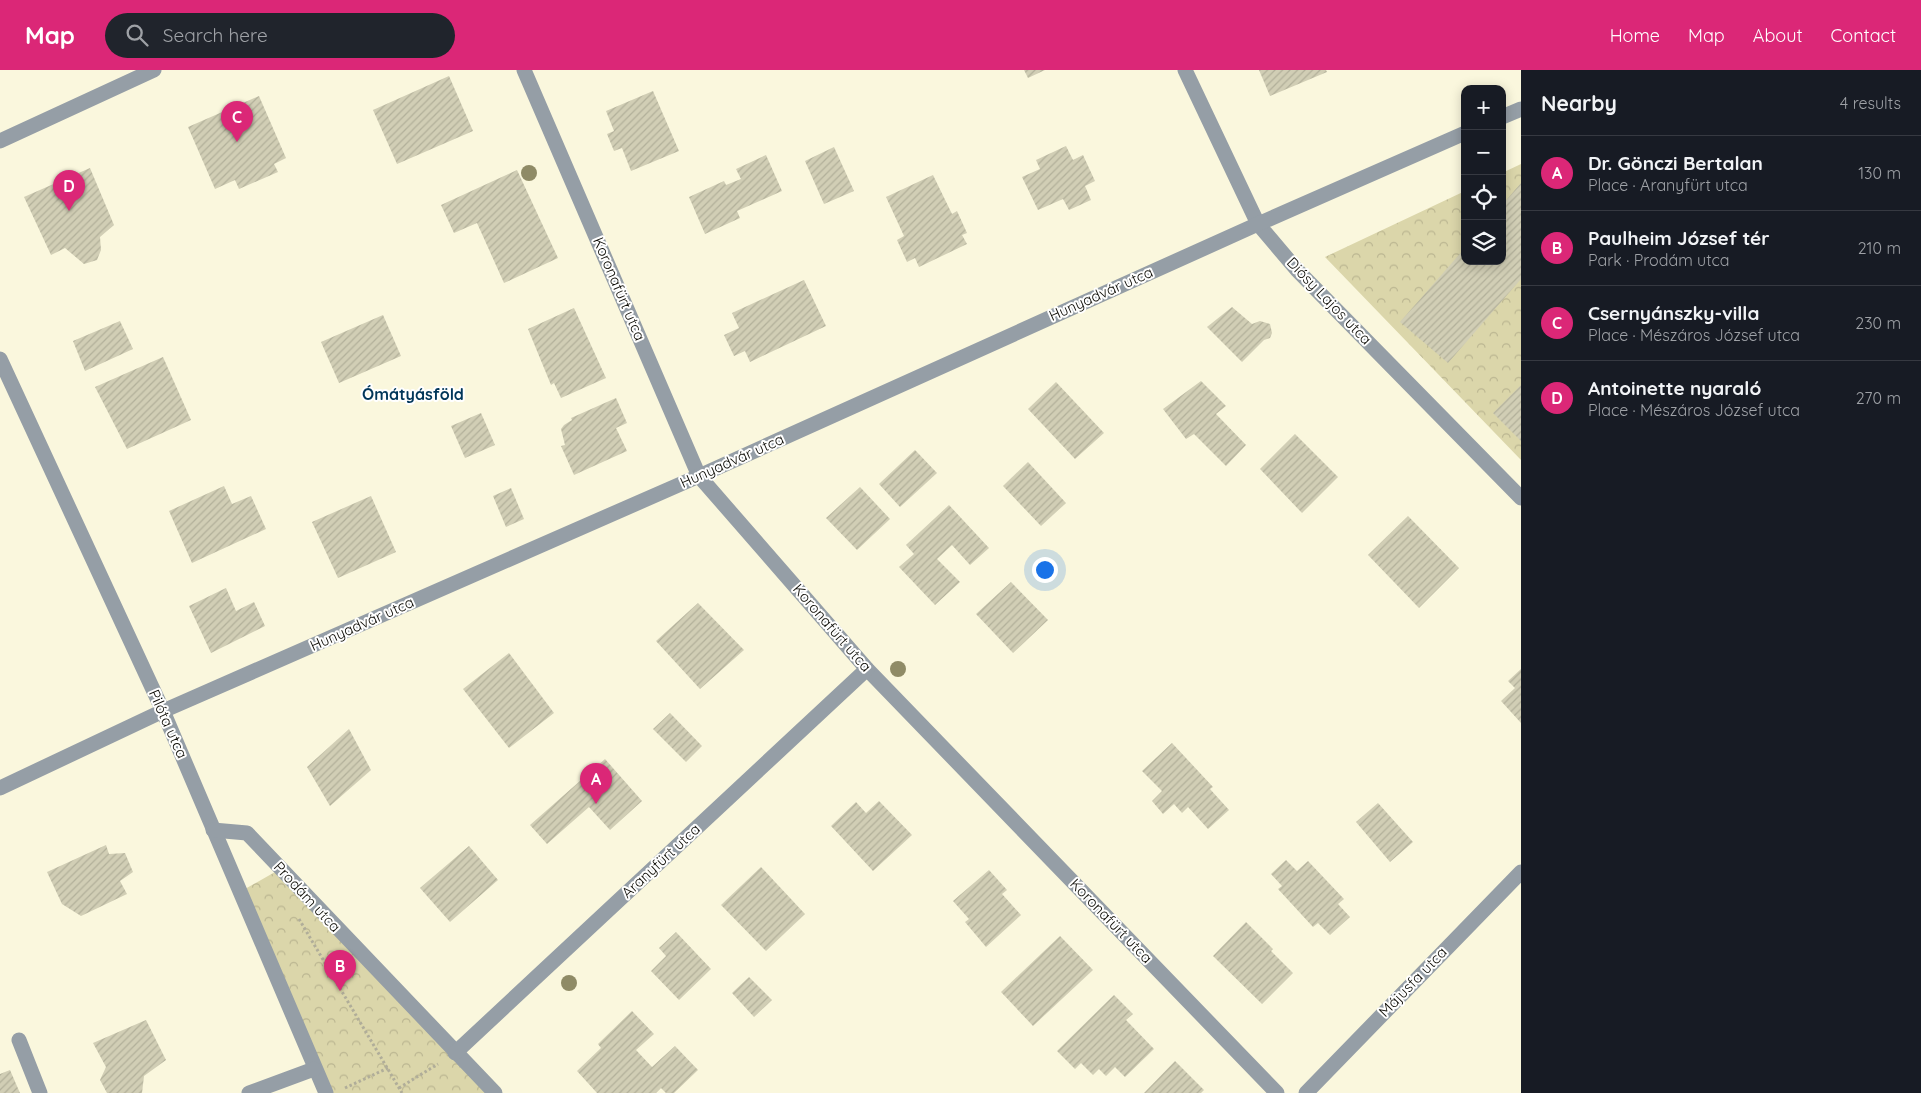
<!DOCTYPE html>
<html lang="en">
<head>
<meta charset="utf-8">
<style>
	body { margin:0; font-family:Quicksand,sans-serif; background:#20242c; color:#f1f3f6 }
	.controls { position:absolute; right:15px; top:15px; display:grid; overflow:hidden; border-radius:10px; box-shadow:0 2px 12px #0003 }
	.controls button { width:45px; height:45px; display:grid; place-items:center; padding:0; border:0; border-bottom:1px solid #363941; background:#171b24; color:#f1f3f6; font:25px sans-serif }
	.you { position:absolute; left:1044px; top:499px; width:18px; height:18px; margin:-12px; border:4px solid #fff; border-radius:50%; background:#1a73e8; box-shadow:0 0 0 8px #1a73e833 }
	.badge { display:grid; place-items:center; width:32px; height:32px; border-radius:50%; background:#db2777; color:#fff; font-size:16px; font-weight:700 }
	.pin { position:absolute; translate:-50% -41px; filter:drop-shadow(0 1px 2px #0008) }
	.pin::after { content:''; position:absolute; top:26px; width:18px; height:15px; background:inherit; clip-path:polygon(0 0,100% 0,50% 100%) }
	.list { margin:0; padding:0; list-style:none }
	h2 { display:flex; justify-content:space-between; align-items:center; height:65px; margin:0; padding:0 20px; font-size:21px }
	h2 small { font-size:16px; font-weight:400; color:#9ea1a6 }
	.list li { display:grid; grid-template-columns:32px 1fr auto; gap:15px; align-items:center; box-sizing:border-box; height:75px; padding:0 20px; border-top:1px solid #363941 }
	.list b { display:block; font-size:19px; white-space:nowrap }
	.list p { margin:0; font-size:16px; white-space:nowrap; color:#9ea1a6 }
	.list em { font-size:16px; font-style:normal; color:#9ea1a6 }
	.icon { flex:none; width:28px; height:28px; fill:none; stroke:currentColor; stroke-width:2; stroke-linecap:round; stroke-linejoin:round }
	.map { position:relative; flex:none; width:1521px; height:1023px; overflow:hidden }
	header { display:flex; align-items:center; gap:30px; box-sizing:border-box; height:70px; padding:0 25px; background:#db2777; color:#fff }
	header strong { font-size:24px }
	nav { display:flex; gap:28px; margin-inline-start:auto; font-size:18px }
	.search { width:350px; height:45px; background:#20242c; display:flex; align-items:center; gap:12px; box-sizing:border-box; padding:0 18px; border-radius:28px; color:#9ea1a6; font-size:19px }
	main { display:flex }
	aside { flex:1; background:#171b24 }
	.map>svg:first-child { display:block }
	.park { fill:url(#park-crowns) }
	.building { fill:url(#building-hatch) }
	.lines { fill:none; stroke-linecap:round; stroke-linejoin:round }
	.path { stroke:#b0ad99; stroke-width:3; stroke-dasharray:2.5 2.5; stroke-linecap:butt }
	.minor { stroke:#959ea6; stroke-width:15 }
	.tree { fill:#8f8b66 }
	.labels { text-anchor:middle; stroke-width:4; stroke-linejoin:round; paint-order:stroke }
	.street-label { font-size:15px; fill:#0d0c05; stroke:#fff }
	.neighbourhood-label { font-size:16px; font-weight:bold; fill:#013659; stroke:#fff }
</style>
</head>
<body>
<header>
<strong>Map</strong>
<div class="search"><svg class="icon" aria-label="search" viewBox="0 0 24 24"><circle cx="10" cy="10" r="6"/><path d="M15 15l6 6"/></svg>Search here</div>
<nav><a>Home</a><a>Map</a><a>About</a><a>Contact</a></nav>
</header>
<main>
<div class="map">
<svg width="1521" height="1023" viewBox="0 0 1521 1023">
	<defs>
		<pattern id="park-crowns" width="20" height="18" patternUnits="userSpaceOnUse" patternTransform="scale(1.25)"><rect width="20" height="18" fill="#dbd6aa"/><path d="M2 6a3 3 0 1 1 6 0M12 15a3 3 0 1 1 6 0" fill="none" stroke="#bbb691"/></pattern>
		<pattern id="building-hatch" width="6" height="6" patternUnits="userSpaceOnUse" patternTransform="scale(1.25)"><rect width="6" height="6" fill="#d1ceb5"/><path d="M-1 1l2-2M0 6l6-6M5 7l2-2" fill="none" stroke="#b2b09a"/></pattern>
	</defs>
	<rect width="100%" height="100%" fill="#faf7dd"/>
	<g class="park">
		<path d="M1521 94V390L1325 187 1465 121V191H1502V103Z"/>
		<path d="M275 802 492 1023H330L245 819Z"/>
	</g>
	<g class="building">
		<path d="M1024 0H1045L1028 8Z"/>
		<path d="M1259 0H1326L1327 2 1270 26Z"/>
		<path d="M449 6 473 61 397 94 373 40Z"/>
		<path d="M653 21 679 81 631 101 622 78 614 81 607 64 614 61 606 41Z"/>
		<path d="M259 26 286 88 274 94 278 102 239 119 235 110 215 119 188 57Z"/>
		<path d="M1066 76 1073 90 1083 85 1095 111 1085 116 1091 130 1069 140 1063 129 1038 140 1022 107 1040 99 1036 90Z"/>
		<path d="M834 77 854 121 824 134 805 91Z"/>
		<path d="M766 85 782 121 737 141 740 148 705 164 689 127 724 111 726 115 741 109 736 99Z"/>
		<path d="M90 98 114 155 100 167 101 180 97 190 84 194 65 178 51 185 24 127Z"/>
		<path d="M517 100 558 188 504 213 477 153 454 163 441 135Z"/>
		<path d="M933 105 952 144 957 141 967 163 962 165 967 174 919 197 915 188 907 192 897 170 904 166 886 127Z"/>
		<path d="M1521 113V209L1448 293 1400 252 1465 178V191H1502V135Z"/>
		<path d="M804 210 826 256 750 292 745 281 734 286 724 265 739 258 732 243Z"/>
		<path d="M1232 237 1252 254 1260 251 1270 254 1272 263 1270 268 1264 270 1242 292 1207 257Z"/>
		<path d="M574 238 606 308 561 328 554 313 551 315 528 259Z"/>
		<path d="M383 245 401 286 339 313 321 272Z"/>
		<path d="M120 251 133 279 85 301 73 271Z"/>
		<path d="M163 287 191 350 127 379 95 317Z"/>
		<path d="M1201 311 1226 336 1216 344 1246 375 1226 396 1194 364 1186 369 1163 339Z"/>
		<path d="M1056 312 1104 363 1075 389 1028 339Z"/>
		<path d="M1521 315V371L1493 343Z"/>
		<path d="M616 328 627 353 616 358 627 381 574 405 561 376 565 375 561 359 564 355 572 350 571 348Z"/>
		<path d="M481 343 495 375 465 388 451 356Z"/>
		<path d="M1295 364 1338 407 1302 443 1260 399Z"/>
		<path d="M915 380 937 403 900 437 879 414Z"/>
		<path d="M1028 392 1066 433 1041 456 1003 416Z"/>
		<path d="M224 416 232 434 251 426 266 459 192 493 169 441Z"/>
		<path d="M860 417 890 449 857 480 826 448Z"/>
		<path d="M511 418 524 449 506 457 493 426Z"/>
		<path d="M371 426 396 482 338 508 312 452Z"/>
		<path d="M949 435 989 478 970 495 952 475 937 489 960 512 935 535 899 497 914 484 906 475Z"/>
		<path d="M1408 446 1459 498 1419 538 1368 485Z"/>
		<path d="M1011 512 1048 550 1013 583 976 544Z"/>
		<path d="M226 518 236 541 254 532 265 556 211 583 189 536Z"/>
		<path d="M698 533 744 580 700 619 656 571Z"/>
		<path d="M509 583 554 643 509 678 463 619Z"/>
		<path d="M1521 599V653L1501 631 1515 618 1508 611Z"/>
		<path d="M670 643 702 676 686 692 653 659Z"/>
		<path d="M349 659 371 700 330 736 307 697Z"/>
		<path d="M1172 673 1213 717 1210 719 1229 740 1208 759 1188 737 1182 743 1174 734 1163 744 1152 731 1162 721 1142 701Z"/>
		<path d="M605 689 642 731 610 760 589 737 547 774 530 755Z"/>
		<path d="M879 731 912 765 873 801 831 756 856 732 866 743Z"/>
		<path d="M1378 733 1413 772 1390 792 1356 752Z"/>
		<path d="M106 775 109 784 125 783 133 802 120 811 127 824 81 846 62 834 47 802Z"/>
		<path d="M469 776 498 810 450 852 420 818Z"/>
		<path d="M1286 790 1297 801 1308 791 1344 829 1338 834 1350 847 1330 865 1318 853 1313 857 1278 819 1282 816 1271 804Z"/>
		<path d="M761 797 805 844 766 881 721 835Z"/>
		<path d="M989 800 1007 820 1002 824 1021 845 986 877 965 852 969 849 953 831Z"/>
		<path d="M1246 852 1273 879 1271 881 1293 903 1262 934 1213 886Z"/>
		<path d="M676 862 711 899 679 930 651 901 666 886 659 878Z"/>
		<path d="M1060 866 1093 900 1033 956 1001 922Z"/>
		<path d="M749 907 772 930 754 947 732 923Z"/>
		<path d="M1114 925 1133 944 1126 950 1154 979 1125 1007 1115 997 1106 1006 1099 999 1093 1005 1081 993 1075 999 1057 981Z"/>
		<path d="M632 941 654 964 636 980 652 997 675 976 698 1000 674 1023H666L661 1018 656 1023H597L577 1001 601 978 598 974Z"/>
		<path d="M146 950 166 990 144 1006 142 1023H107L100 1010 106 997 93 973Z"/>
		<path d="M1175 991 1204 1020 1201 1023H1144Z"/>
		<path d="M10 1000 20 1023H0V1004Z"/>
	</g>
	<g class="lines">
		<g class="path">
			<path d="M299 849 402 1023"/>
			<path d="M345 1018 388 998"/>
			<path d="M399 1018 438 994"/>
		</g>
		<g class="minor">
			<path d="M524 0 699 406 867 599 1277 1023"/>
			<path d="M1185 0 1258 154 1297 200 1521 428"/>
			<path d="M1502 47 1521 39"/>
			<path d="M0 71 154 0"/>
			<path d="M0 289 163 641 326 1023"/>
			<path d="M0 718 163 641 699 406 1258 154 1465 63"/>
			<path d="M213 760 247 763 495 1023"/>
			<path d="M19 970 40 1023"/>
			<path d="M455 983 867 599"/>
			<path d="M249 1023 314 999"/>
			<path d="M1306 1023 1521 802"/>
		</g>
	</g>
	<g class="tree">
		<circle cx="529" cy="103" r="8"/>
		<circle cx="898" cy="599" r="8"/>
		<circle cx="569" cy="913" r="8"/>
	</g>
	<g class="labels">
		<g class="street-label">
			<text transform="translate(619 219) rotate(67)" y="5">Koronafürt utca</text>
			<text transform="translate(1101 224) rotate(-24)" y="5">Hunyadvár utca</text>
			<text transform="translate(1329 231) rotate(46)" y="5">Diósy Lajos utca</text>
			<text transform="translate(732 391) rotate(-24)" y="5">Hunyadvár utca</text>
			<text transform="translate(362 554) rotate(-24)" y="5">Hunyadvár utca</text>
			<text transform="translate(832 558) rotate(49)" y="5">Koronafürt utca</text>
			<text transform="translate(168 654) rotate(66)" y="5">Pilóta utca</text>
			<text transform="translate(661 791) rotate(-43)" y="5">Aranyfürt utca</text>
			<text transform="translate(307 827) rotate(47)" y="5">Prodám utca</text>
			<text transform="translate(1111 851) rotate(46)" y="5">Koronafürt utca</text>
			<text transform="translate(1413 912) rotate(-46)" y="5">Májusfa utca</text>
		</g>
		<g class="neighbourhood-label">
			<text x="413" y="330">Ómátyásföld</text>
		</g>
	</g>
</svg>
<div class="controls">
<button>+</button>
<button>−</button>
<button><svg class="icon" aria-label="locate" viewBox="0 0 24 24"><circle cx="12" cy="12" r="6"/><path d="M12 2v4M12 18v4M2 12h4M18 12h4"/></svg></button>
<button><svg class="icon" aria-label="layers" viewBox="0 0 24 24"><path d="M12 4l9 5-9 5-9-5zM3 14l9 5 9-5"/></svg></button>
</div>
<div class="you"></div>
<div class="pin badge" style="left:596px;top:734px">A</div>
<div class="pin badge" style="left:340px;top:921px">B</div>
<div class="pin badge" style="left:237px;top:72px">C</div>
<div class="pin badge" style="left:69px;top:141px">D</div>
</div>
<aside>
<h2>Nearby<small>4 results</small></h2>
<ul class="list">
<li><span class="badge">A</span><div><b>Dr. Gönczi Bertalan</b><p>Place · Aranyfürt utca</p></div><em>130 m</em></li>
<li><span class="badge">B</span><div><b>Paulheim József tér</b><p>Park · Prodám utca</p></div><em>210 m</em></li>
<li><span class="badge">C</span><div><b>Csernyánszky-villa</b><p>Place · Mészáros József utca</p></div><em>230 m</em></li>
<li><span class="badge">D</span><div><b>Antoinette nyaraló</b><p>Place · Mészáros József utca</p></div><em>270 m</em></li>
</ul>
</aside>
</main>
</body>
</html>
